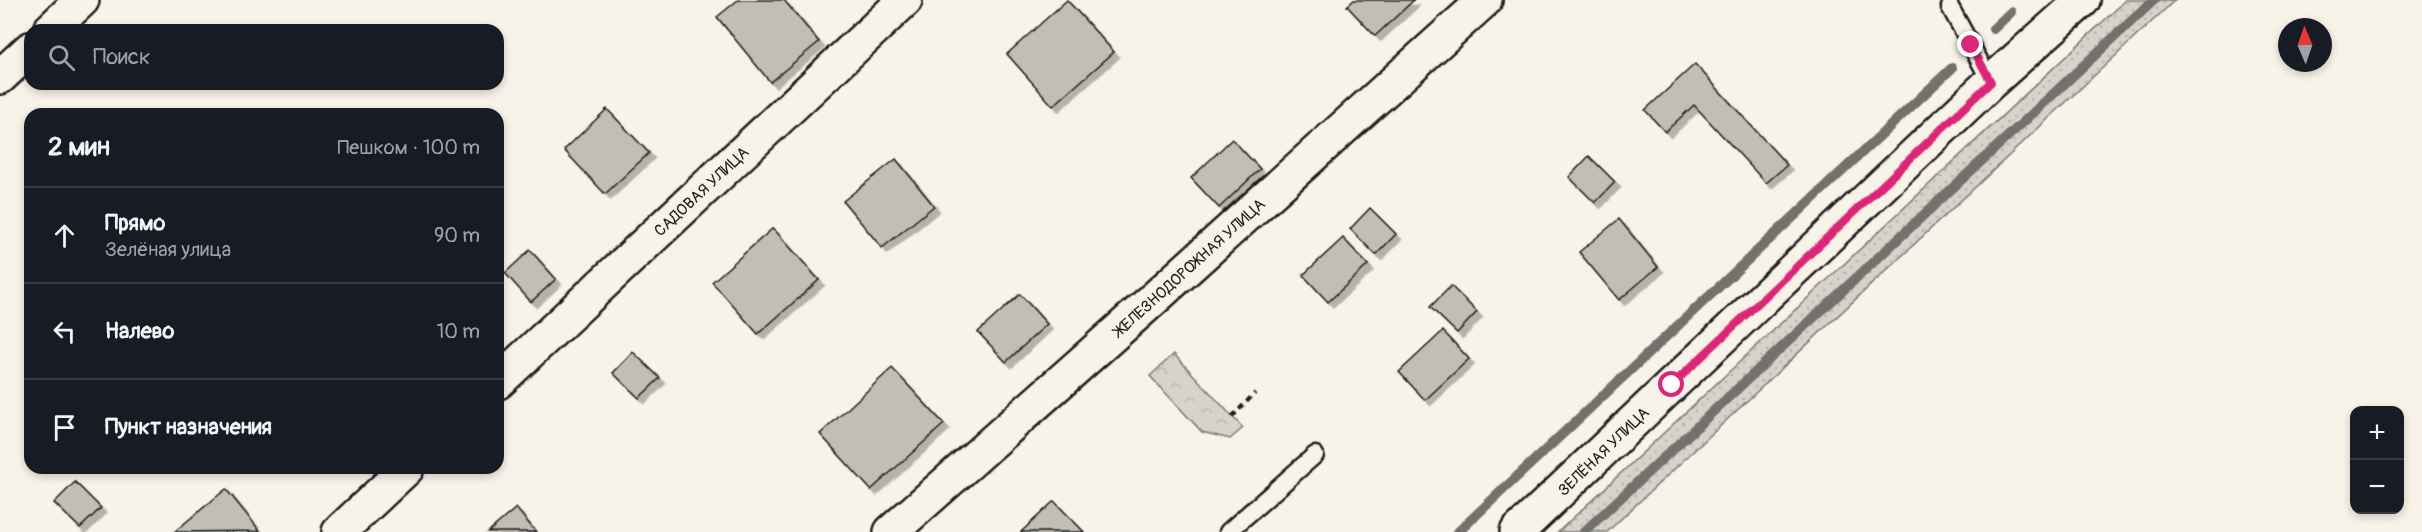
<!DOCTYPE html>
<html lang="ru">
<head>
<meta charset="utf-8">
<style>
	body { margin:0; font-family:Pangolin,sans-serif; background:#20242c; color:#f1f3f6 }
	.controls { position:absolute; right:18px; bottom:18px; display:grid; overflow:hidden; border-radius:12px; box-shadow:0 3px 9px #0003 }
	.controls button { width:54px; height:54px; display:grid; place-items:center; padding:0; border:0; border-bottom:2px solid #363941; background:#171b24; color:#f1f3f6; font:30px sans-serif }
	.compass { position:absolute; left:2278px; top:18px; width:54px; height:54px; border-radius:50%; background:#171b24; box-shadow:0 3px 9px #0003; rotate:358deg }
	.stop { position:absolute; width:18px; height:18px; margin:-14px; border:4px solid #db2777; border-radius:50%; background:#fff }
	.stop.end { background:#db2777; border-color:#fff; box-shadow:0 2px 6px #0008 }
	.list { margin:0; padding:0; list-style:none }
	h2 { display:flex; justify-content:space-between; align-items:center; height:78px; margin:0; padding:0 24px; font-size:26px }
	h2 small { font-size:20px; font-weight:400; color:#9ea1a6 }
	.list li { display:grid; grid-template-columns:39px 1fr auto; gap:18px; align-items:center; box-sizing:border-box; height:96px; padding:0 24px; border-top:2px solid #363941 }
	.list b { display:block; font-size:22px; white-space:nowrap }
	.list p { margin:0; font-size:20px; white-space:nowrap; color:#9ea1a6 }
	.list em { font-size:20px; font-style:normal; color:#9ea1a6 }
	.icon { flex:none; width:33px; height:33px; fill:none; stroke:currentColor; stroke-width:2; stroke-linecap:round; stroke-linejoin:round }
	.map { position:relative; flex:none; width:2422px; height:532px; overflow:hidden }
	.search { position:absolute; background:#171b24; box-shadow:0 3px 9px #0003; left:24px; top:24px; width:480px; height:66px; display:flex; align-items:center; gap:15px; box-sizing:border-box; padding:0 21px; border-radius:18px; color:#9ea1a6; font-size:22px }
	.panel { position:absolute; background:#171b24; box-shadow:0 3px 9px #0003; left:24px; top:108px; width:480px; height:366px; border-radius:18px }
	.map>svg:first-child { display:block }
	.grass { fill:url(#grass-dots); stroke:#7a7874; stroke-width:1.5 }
	.park { fill:url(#park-crowns); stroke:#7a7874; stroke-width:1.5 }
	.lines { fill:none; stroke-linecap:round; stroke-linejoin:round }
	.stream { stroke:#72716c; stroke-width:10 }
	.building { fill:#c0beb5; stroke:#1c1c1c; stroke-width:1.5; filter:url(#shadow) }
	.lane-casing { stroke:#1c1c1c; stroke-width:21 }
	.street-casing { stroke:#1c1c1c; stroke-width:38 }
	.path { stroke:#1c1c1c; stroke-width:4; stroke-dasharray:6 4.5; stroke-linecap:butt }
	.lane { stroke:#f7f3e8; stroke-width:16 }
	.street { stroke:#f7f3e8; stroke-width:33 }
	.route { stroke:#db2777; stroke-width:8 }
	.labels { text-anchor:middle; stroke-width:5; stroke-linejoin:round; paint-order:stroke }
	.street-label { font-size:16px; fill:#1c1c1c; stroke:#f7f3e8 }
</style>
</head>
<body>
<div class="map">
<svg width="2422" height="532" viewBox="0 0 2422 532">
	<defs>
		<pattern id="grass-dots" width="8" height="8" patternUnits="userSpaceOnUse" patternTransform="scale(1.5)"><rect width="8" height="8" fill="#d7d3cb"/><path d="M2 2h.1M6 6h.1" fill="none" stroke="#b8b5ae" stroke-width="1.8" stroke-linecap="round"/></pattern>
		<pattern id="park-crowns" width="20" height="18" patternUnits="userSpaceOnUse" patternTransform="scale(1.5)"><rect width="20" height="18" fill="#d7d3cb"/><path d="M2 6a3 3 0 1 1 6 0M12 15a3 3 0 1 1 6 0" fill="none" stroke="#b8b5ae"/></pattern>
		<filter id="shadow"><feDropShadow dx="5.5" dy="5.5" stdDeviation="0" flood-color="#0004"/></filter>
	</defs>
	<rect width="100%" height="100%" fill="#f7f3e8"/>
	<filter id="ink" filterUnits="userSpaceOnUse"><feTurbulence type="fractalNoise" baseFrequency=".0167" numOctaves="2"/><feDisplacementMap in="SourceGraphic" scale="12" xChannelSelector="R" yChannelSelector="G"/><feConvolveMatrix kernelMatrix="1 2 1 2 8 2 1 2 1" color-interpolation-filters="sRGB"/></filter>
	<g filter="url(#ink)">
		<path class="grass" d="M2126 0H2175L1607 532H1558Z"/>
		<path class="park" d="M1174 354 1243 428 1230 439 1202 432 1150 376Z"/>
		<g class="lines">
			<g class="stream">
				<path d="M1993 29 2011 12"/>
				<path d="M1458 532 1952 68"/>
				<path d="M1584 532 2154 0"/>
			</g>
		</g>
		<g class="building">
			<path d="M738 0H784L819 42 770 82 717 17Z"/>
			<path d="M1067 0 1114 52 1053 106 1007 54Z"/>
			<path d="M1354 0H1414L1375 36 1347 6Z"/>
			<path d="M1695 64 1787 165 1766 183 1694 105 1665 132 1645 110Z"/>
			<path d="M607 109 649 153 605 194 564 150Z"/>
			<path d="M1232 139 1260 169 1219 208 1191 178Z"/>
			<path d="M1589 156 1615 182 1595 203 1569 177Z"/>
			<path d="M896 159 934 206 882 248 843 201Z"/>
			<path d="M1370 208 1396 234 1376 255 1350 229Z"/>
			<path d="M1619 219 1658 267 1619 300 1579 252Z"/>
			<path d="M773 228 819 280 758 334 712 282Z"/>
			<path d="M1343 238 1368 265 1328 302 1303 275Z"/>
			<path d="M530 250 556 279 531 302 505 273Z"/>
			<path d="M1451 286 1477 312 1457 333 1430 307Z"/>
			<path d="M1020 294 1047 324 1006 362 978 332Z"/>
			<path d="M1443 331 1469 359 1425 400 1399 372Z"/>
			<path d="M633 352 660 378 639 398 613 373Z"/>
			<path d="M892 368 944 424 871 490 820 434Z"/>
			<path d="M75 482 101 508 80 528 54 503Z"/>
			<path d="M226 489 260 531 174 532Z"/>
			<path d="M1054 501 1084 532H1021Z"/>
			<path d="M516 508 536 532H488Z"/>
		</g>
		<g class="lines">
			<g class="lane-casing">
				<g id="lane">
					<path d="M1950 7 1991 82"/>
					<path d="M1228 532 1315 455"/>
				</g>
			</g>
			<g class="street-casing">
				<g id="street">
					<path d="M50 30 82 0"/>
					<path d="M0 77 30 49"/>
					<path d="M498 382 905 0"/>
					<path d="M339 532 407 468"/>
					<path d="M891 532 1157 296 1485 0"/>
					<path d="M1517 532 1991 82 2083 0"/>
				</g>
			</g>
			<path class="path" d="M1232 417 1255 393"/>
			<use href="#lane" class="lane"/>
			<use href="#street" class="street"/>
		</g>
	</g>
	<g class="lines" filter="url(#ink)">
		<path class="route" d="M1672 385 1991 82 1971 45"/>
	</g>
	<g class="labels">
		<g class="street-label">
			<text transform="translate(701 191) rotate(-43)" y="6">САДОВАЯ УЛИЦА</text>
			<text transform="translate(1189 267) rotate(-42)" y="6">ЖЕЛЕЗНОДОРОЖНАЯ УЛИЦА</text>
			<text transform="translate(1603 451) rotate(-44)" y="6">ЗЕЛЁНАЯ УЛИЦА</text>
		</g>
	</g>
</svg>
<div class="controls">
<button>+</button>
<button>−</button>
</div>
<svg class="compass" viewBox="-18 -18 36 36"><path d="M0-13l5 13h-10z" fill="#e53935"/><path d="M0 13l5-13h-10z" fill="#9ea1a6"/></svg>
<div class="stop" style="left:1672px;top:385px"></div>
<div class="stop end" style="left:1971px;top:45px"></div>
<div class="search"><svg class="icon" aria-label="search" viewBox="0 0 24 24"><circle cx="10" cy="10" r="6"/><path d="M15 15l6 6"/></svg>Поиск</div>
<section class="panel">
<h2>2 мин<small>Пешком · 100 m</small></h2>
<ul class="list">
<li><svg class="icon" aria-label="ahead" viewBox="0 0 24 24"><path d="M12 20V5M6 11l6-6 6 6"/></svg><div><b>Прямо</b><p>Зелёная улица</p></div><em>90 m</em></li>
<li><svg class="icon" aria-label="left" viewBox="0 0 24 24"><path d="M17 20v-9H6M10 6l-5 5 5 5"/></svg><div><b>Налево</b></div><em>10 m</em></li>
<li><svg class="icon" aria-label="arrive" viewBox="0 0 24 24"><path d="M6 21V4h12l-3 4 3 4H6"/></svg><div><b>Пункт назначения</b></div></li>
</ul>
</section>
</div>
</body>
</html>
